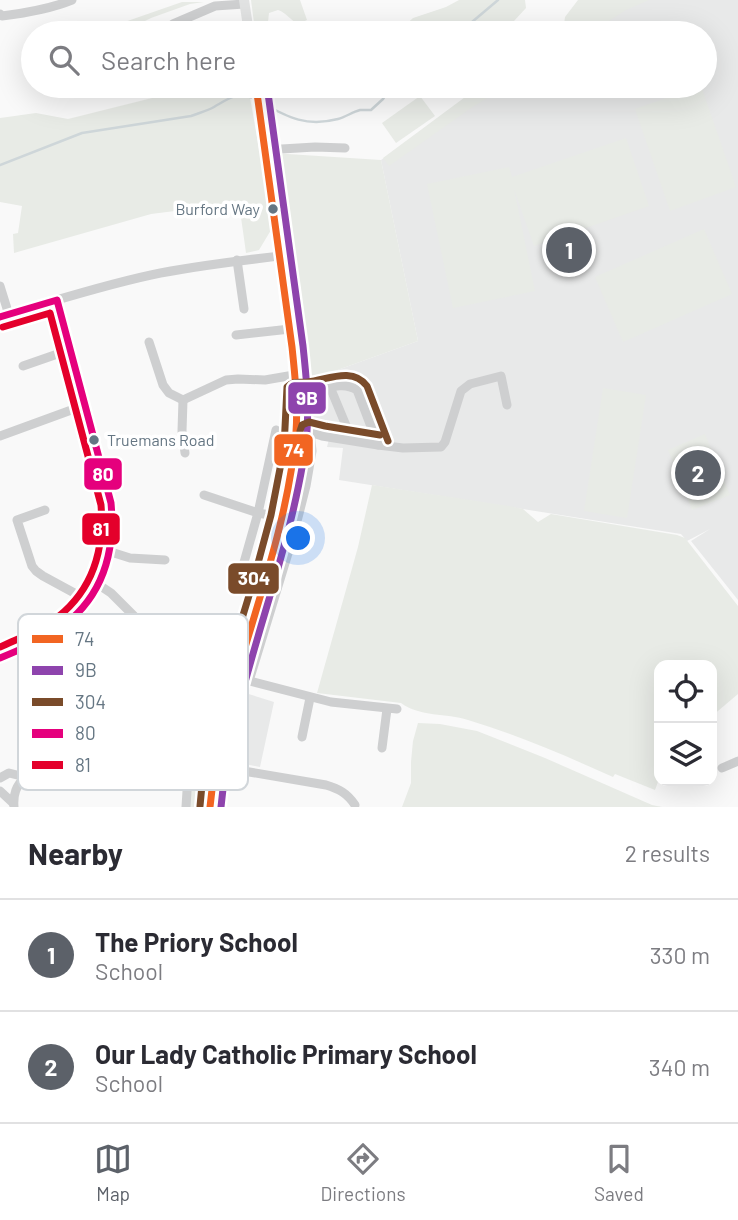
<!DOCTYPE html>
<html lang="en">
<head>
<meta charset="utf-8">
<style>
	body { margin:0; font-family:Barlow,sans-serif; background:#f7f7f7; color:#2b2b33 }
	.controls { position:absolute; right:21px; bottom:21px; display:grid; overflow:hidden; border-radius:14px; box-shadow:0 7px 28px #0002 }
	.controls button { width:63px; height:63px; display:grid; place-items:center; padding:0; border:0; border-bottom:2px solid #e1e1e2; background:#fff; color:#2b2b33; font:35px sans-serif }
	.you { position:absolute; left:299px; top:539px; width:24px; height:24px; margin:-18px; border:5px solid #fff; border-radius:50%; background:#1a73e8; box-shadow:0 0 0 10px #1a73e833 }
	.badge { display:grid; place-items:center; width:46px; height:46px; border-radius:50%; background:#5c6169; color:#fff; font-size:23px; font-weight:700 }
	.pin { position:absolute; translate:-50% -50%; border:4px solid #fff; box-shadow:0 2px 7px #0006 }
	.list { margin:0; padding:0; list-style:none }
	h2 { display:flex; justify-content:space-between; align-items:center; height:91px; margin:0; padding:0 28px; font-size:30px }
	h2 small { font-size:23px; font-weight:400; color:#7c7c81 }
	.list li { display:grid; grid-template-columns:46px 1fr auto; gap:21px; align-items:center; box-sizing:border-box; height:112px; padding:0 28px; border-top:2px solid #e1e1e2 }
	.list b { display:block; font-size:26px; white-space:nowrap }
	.list p { margin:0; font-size:23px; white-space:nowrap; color:#7c7c81 }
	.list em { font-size:23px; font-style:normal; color:#7c7c81 }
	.icon { flex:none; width:38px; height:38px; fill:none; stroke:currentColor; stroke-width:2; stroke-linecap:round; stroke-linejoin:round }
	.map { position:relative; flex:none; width:738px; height:807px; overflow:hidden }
	.search { position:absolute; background:#fff; box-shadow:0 7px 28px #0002; left:21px; right:21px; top:21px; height:77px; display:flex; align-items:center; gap:18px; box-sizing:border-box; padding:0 24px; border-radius:38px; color:#7c7c81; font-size:26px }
	.sheet { height:315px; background:#fff }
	nav { display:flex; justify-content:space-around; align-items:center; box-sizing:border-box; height:98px; border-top:2px solid #e1e1e2; background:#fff; font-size:19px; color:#7c7c81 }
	nav a { display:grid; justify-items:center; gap:4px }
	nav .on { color:#5c6169 }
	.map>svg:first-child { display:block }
	.built { fill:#e8e9e9 }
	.green { fill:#e8ebe6 }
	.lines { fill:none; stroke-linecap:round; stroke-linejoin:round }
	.stream { stroke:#ced6d9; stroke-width:2.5 }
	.minor { stroke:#cecfd0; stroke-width:9 }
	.major { stroke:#e1e2e2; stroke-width:10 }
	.bus-1-casing { stroke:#fff; stroke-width:12 }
	.bus-2-casing { stroke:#fff; stroke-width:12 }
	.bus-3-casing { stroke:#fff; stroke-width:12 }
	.bus-4-casing { stroke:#fff; stroke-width:12 }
	.bus-5-casing { stroke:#fff; stroke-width:12 }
	.bus-1 { stroke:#f26522; stroke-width:7 }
	.bus-2 { stroke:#8e44ad; stroke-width:7 }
	.bus-3 { stroke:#7a4b2a; stroke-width:7 }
	.bus-4 { stroke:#e5007d; stroke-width:7 }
	.bus-5 { stroke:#e4002b; stroke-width:7 }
	.bus-dot { fill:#657683; stroke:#fff; stroke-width:2.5 }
	.labels { text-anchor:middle; stroke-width:7; stroke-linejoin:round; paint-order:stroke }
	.bus-label { font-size:16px; fill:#657683; stroke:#fff; text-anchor:end }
	.key { fill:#fff; stroke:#d1d6da; stroke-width:2 }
	.key-label { font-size:19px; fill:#657683 }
	.line-badge { stroke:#fff; stroke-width:2.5 }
	.badge-label { font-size:19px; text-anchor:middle; font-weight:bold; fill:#fff }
</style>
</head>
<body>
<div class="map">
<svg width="738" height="807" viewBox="0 0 738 807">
	<rect width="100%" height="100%" fill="#f9f9f9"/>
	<g class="built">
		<path d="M643 0H738V600L691 541 710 529 687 541 681 534 339 480 343 448 327 447 329 439 309 432 307 381 418 341 381 160 489 86H705V33H572Z"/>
		<path d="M239 691 274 702 260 767 230 761 225 755Z"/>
	</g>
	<g class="green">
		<path d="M251 0H300L307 20 298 24C290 20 287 13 278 10L269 13 268 22 254 23Z"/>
		<path d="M459 0H525L526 8 503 33H397L413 18 446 7Z"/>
		<path d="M578 0H649L626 10 590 33H561L563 32 565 17Z"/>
		<path d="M182 2H204L190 4 151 18 121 33H93Z"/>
		<path d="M213 86H248L259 149 261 151 271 230 259 250 246 253 239 203 151 214 14 253 13 234 18 233 22 206 0 202V118L36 113 68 119 168 94 187 95Z"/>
		<path d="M480 86H507L471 108 389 166 383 158Z"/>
		<path d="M701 86 736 187 670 211 635 109Z"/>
		<path d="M420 96 435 116 396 143 382 123Z"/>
		<path d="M626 138 649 206 534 246 514 189 535 291 453 308 427 184 509 167 512 177Z"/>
		<path d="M272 153 381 160 418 341 307 381 303 372Z"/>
		<path d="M704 229 732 294 623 342 595 277Z"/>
		<path d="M603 388 646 395 627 518 584 511Z"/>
		<path d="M705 434 730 495 692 510 668 450Z"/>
		<path d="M372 485 509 506 523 509 538 522 551 514 677 535 685 538 738 606V694L712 716V665H659V779L655 790 615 774 613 777C566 756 518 735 468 720 446 713 420 717 401 703L317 693 358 547Z"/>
		<path d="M418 723 440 724 477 731 545 758 652 805 662 807H402L411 783V762L413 741Z"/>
		<path d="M193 752 204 754 206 761 203 807H189Z"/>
	</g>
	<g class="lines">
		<g class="stream">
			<path d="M459 33 498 0"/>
			<path d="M262 103C289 118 307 127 338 119 346 117 352 112 360 110 363 110 367 110 371 110L383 99 391 86"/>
			<path d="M0 165 82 133 191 116C199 113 207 111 214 107 228 99 237 91 253 98"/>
		</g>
		<g class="minor">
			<path d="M0 14 2 16C26 13 50 9 72 0"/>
			<path d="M173 24 215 6 244 4"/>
			<path d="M249 33C268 29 286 19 303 33"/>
			<path d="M265 150 315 147 345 148"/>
			<path d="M237 260 244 309"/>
			<path d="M0 286 9 315"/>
			<path d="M0 317C50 302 100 286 151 275 193 266 237 261 280 256"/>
			<path d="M236 335 290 329"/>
			<path d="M149 342 163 385 169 393 183 400 226 380 238 379 265 380 294 375"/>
			<path d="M23 366 69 350"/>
			<path d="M330 387 352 440"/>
			<path d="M296 392C317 398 336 377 357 390L378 445"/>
			<path d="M183 400 182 431 185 453"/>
			<path d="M296 424 310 432 322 436 378 445 403 448 441 447 445 442 461 391 470 384 501 376 507 405"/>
			<path d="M0 436 85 405"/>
			<path d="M204 495 258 513 281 517"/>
			<path d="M45 510 17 520 32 566 36 571 43 576 89 601"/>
			<path d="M111 552 130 558 165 560"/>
			<path d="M241 573 258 513 276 430"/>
			<path d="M99 585 111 593 136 618 134 639"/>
			<path d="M0 658C18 650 37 643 53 633 99 604 119 555 111 503L57 300"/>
			<path d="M165 673 175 632 211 634 244 644"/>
			<path d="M234 677 331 702 397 709"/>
			<path d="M249 681 293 537 306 486 312 451 310 432"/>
			<path d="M220 735 236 734 243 700 229 696"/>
			<path d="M302 737 310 698"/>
			<path d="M382 748 387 709"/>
			<path d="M214 766 326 785C339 789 347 793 355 805"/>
			<path d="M722 768 738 761"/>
			<path d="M0 778 9 773 25 777"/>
			<path d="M0 791 13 803"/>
			<path d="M14 807C13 794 16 786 25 777L118 747 130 745 217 749"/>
			<path d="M186 807 188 775 186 747"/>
		</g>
		<g class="major">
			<path d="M244 0 249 33"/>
			<path d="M210 807C214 732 241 662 261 590 275 544 286 497 294 450 302 396 291 339 284 286 275 219 265 153 256 86"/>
		</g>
		<g class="bus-1-casing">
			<path id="bus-1" d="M210 807C222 678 285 561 296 432 298 404 295 375 292 347L256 86"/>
		</g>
		<g class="bus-2-casing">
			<path id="bus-2" d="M221 807C230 705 270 610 293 511 299 485 305 458 307 431 309 403 306 374 303 346L267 86"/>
		</g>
		<g class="bus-3-casing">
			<g id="bus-3">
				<path d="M296 439H300V431L302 425 309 422 325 426 380 435"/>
				<path d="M200 806 204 764 219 694 251 589 271 515 284 448 287 387C294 380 299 383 308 382 327 380 352 366 367 386L388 441"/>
			</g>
		</g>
		<g class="bus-4-casing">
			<path id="bus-4" d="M0 317 57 300 111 503C116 558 99 605 50 635 34 644 17 651 0 658"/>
		</g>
		<g class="bus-5-casing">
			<path id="bus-5" d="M0 647C15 640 31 634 45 626 90 598 105 556 101 505L50 313 3 327"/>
		</g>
		<use href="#bus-1" class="bus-1"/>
		<use href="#bus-2" class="bus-2"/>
		<use href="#bus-3" class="bus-3"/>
		<use href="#bus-4" class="bus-4"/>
		<use href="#bus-5" class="bus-5"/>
	</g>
	<g class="bus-dot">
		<circle cx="273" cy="209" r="6"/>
		<circle cx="94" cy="440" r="6"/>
	</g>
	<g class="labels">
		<g class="bus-label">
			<text x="260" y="215">Burford Way</text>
			<text x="107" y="446" text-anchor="start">Truemans Road</text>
		</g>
	</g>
	<rect x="18" y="614" width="230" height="176" rx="10" class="key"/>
	<rect x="32" y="635" width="31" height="8" fill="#f26522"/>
	<rect x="32" y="666" width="31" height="9" fill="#8e44ad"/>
	<rect x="32" y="698" width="31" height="8" fill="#7a4b2a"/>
	<rect x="32" y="729" width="31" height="9" fill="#e5007d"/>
	<rect x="32" y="761" width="31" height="8" fill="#e4002b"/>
	<g class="key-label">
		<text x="75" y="646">74</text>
		<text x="75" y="677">9B</text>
		<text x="75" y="709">304</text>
		<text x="75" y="740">80</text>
		<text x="75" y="772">81</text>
	</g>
	<g class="line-badge">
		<rect x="287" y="381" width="40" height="34" rx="7" fill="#8e44ad"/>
		<rect x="273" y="433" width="41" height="34" rx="7" fill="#f26522"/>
		<rect x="83" y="457" width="40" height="34" rx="7" fill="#e5007d"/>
		<rect x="81" y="512" width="40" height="34" rx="7" fill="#e4002b"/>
		<rect x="227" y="562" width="53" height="33" rx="7" fill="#7a4b2a"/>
	</g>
	<g class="badge-label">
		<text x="307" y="405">9B</text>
		<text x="294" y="457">74</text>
		<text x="103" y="481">80</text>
		<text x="101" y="536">81</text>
		<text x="254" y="585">304</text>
	</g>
</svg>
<div class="controls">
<button><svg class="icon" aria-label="locate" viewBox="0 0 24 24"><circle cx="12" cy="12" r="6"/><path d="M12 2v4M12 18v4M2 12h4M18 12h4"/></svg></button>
<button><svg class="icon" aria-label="layers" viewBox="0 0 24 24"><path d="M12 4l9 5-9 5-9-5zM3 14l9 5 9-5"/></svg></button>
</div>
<div class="you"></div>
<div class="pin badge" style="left:569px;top:250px">1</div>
<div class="pin badge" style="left:698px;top:473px">2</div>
<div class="search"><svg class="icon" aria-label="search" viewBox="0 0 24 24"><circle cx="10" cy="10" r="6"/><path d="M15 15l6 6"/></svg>Search here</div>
</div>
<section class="sheet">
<h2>Nearby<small>2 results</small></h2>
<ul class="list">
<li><span class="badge">1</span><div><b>The Priory School</b><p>School</p></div><em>330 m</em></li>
<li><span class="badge">2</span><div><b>Our Lady Catholic Primary School</b><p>School</p></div><em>340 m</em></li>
</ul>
</section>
<nav>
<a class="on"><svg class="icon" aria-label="map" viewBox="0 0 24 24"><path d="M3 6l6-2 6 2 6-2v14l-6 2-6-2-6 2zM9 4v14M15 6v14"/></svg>Map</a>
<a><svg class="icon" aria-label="directions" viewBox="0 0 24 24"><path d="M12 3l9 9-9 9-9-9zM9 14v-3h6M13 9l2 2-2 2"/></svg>Directions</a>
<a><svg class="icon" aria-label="saved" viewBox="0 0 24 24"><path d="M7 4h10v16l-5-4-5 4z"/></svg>Saved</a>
</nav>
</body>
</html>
